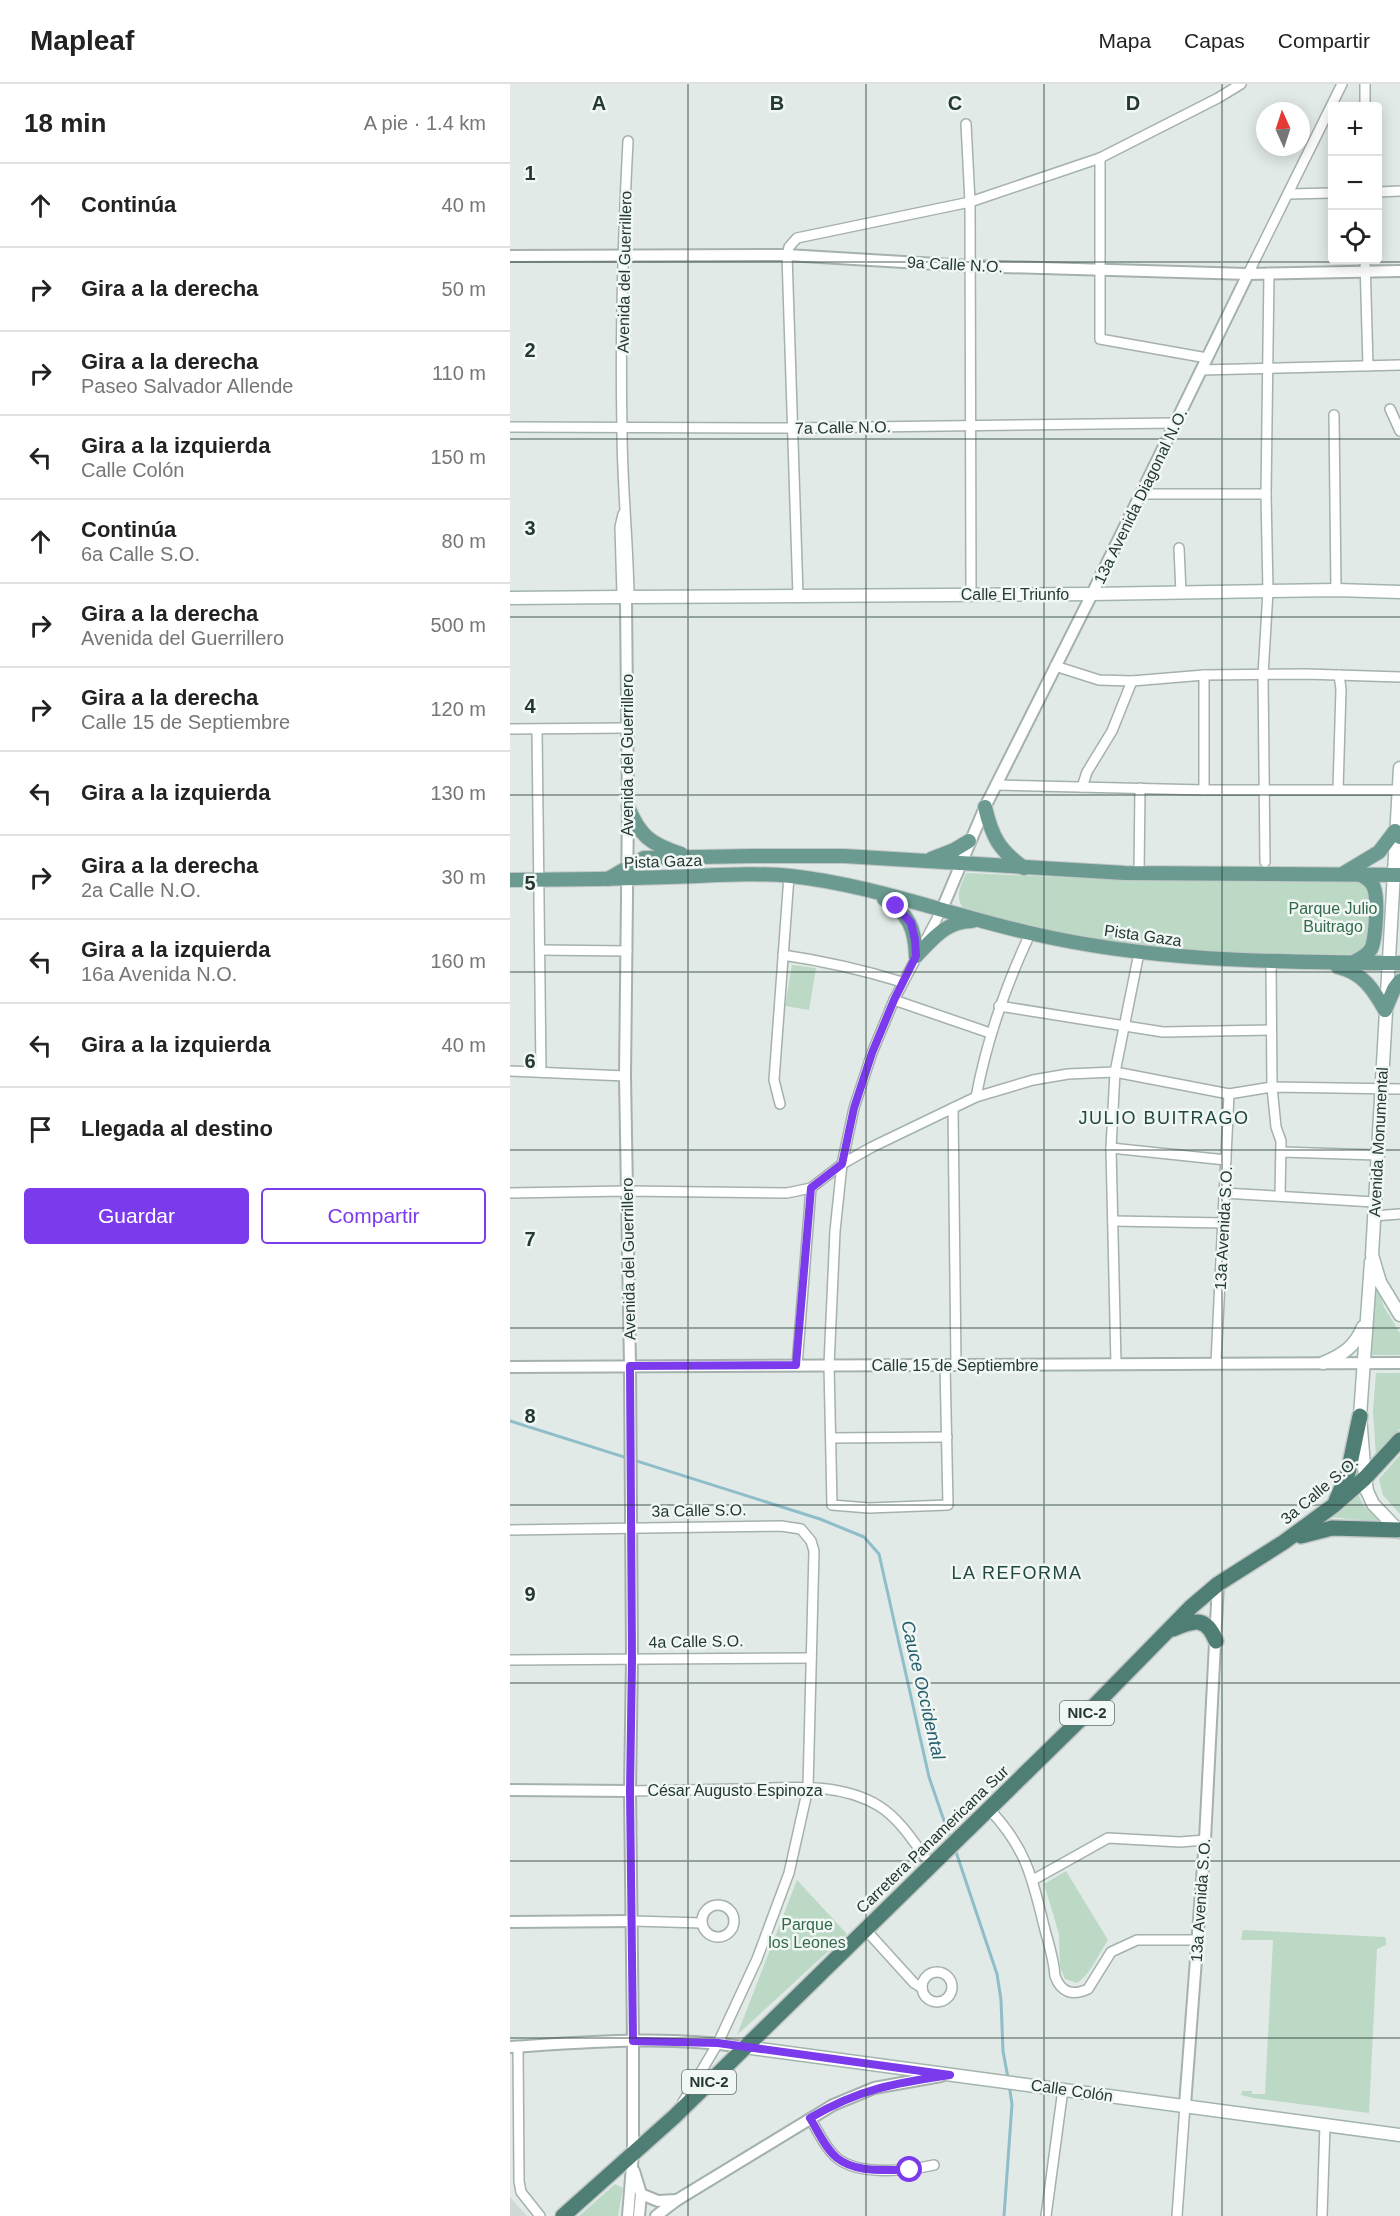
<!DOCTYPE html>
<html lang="es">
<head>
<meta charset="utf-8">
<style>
	body { margin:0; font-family:Arial,sans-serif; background:#f6f6f6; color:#222 }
	.controls { position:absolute; right:18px; top:18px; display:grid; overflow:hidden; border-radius:6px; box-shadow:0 3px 15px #0003 }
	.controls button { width:54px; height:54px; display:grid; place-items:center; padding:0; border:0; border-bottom:2px solid #e0e0e0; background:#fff; color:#222; font:30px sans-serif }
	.compass { position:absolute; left:746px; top:18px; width:54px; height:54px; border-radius:50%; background:#fff; box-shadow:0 3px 15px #0003; rotate:357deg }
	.stop { position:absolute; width:18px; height:18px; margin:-14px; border:4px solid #7c3aed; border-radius:50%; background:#fff }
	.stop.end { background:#7c3aed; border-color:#fff; box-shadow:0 2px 6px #0008 }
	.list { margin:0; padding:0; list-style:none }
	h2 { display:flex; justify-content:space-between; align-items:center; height:78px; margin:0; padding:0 24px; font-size:26px }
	h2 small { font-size:20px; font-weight:400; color:#767676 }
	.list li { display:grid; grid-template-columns:39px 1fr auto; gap:18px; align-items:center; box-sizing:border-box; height:84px; padding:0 24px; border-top:2px solid #e0e0e0 }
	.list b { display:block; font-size:22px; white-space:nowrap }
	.list p { margin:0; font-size:20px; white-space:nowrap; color:#767676 }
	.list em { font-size:20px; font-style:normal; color:#767676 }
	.actions { display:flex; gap:12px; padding:18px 24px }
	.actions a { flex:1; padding:14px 0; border:2px solid #7c3aed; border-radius:6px; text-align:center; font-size:21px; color:#7c3aed }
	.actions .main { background:#7c3aed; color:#fff }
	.icon { flex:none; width:33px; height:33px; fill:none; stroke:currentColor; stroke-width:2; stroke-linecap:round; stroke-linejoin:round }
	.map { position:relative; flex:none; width:890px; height:2132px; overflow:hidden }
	header { display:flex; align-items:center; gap:36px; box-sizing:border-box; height:84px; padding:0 30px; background:#fff; border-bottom:2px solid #e0e0e0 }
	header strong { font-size:28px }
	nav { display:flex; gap:33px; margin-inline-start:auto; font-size:21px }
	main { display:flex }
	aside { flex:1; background:#fff }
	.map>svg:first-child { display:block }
	.built { fill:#d0d9d5 }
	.green { fill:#bcd9c5 }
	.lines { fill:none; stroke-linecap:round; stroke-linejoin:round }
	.stream { stroke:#8fbdc9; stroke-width:3 }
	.minor-casing { stroke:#a5b1ad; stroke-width:12 }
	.tertiary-casing { stroke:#a5b1ad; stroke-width:14 }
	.secondary-casing { stroke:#a2b4ae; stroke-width:15 }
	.primary-casing { stroke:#c2c7c6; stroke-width:16 }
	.trunk-casing { stroke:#c2c7c6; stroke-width:18 }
	.minor { stroke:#fff; stroke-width:9 }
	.tertiary { stroke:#fff; stroke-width:10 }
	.secondary { stroke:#fff; stroke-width:12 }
	.primary { stroke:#6b9a90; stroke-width:14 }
	.trunk { stroke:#4f7e75; stroke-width:15 }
	.route { stroke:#7c3aed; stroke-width:8 }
	.grid { fill:none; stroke:#243834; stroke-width:1.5; stroke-opacity:0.55 }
	.labels { text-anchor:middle; stroke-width:5; stroke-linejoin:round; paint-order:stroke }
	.shield { fill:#f1f7f4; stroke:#62716e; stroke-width:1.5 }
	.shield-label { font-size:15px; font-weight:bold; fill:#243834 }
	.street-label { font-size:16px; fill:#243834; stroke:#f1f7f4 }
	.park-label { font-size:16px; fill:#336a4b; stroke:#f1f7f4 }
	.neighbourhood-label { font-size:18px; letter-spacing:1.5px; fill:#224841; stroke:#f1f7f4 }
	.water-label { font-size:18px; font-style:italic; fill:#255e6d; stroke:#f1f7f4 }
	.grid-label { font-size:20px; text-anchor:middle; font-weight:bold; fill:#243834; stroke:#f1f7f4; stroke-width:5; stroke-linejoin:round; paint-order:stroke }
</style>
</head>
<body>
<header>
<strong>Mapleaf</strong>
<nav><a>Mapa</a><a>Capas</a><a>Compartir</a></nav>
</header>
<main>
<aside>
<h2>18 min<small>A pie · 1.4 km</small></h2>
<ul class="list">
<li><svg class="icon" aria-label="ahead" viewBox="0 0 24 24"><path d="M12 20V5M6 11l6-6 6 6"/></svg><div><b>Continúa</b></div><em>40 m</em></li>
<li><svg class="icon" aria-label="right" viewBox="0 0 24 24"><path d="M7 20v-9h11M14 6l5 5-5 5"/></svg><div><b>Gira a la derecha</b></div><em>50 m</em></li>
<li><svg class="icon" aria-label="right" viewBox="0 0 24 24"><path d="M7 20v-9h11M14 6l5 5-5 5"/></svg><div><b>Gira a la derecha</b><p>Paseo Salvador Allende</p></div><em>110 m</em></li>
<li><svg class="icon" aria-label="left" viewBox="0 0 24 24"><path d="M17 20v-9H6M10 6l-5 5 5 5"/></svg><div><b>Gira a la izquierda</b><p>Calle Colón</p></div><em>150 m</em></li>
<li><svg class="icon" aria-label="ahead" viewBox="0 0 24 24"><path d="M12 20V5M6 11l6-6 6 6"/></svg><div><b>Continúa</b><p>6a Calle S.O.</p></div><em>80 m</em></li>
<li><svg class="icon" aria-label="right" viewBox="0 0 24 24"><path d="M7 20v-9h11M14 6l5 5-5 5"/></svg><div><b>Gira a la derecha</b><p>Avenida del Guerrillero</p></div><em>500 m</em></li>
<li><svg class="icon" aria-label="right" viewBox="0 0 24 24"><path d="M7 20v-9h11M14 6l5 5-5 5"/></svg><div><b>Gira a la derecha</b><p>Calle 15 de Septiembre</p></div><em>120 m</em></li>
<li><svg class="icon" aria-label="left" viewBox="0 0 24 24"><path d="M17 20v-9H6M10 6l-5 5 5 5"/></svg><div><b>Gira a la izquierda</b></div><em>130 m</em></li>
<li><svg class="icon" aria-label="right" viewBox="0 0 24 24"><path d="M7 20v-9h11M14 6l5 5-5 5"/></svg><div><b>Gira a la derecha</b><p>2a Calle N.O.</p></div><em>30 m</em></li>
<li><svg class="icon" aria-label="left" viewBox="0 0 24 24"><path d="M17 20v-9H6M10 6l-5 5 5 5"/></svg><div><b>Gira a la izquierda</b><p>16a Avenida N.O.</p></div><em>160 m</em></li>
<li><svg class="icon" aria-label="left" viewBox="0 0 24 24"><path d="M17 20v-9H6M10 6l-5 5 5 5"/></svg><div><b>Gira a la izquierda</b></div><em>40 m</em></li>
<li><svg class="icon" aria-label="arrive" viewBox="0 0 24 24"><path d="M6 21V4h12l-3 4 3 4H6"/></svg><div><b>Llegada al destino</b></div></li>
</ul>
<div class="actions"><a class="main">Guardar</a><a>Compartir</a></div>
</aside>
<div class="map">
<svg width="890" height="2132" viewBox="0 0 890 2132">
	<rect width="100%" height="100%" fill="#e1eae6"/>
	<path class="built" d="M0 2113 17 2132H0Z"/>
	<g class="green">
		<path d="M456 789 618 796 854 798 861 805 860 862 850 870C767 870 684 870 602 858 552 851 502 838 454 825 444 813 451 802 456 789Z"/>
		<path d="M282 881 306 884 299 926 275 922Z"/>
		<path d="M866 1199 874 1223 890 1249V1271H861Z"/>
		<path d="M866 1289H890V1345L866 1372 863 1327Z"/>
		<path d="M890 1371V1430L873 1411 869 1395Z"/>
		<path d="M847 1408 853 1421 871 1438 820 1433Z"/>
		<path d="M556 1787 598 1856C588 1870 582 1889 567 1899L555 1895 550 1883 549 1850 534 1800Z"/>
		<path d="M287 1796 337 1850 227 1951Z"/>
		<path d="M733 1846 874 1853 876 1854V1861L867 1865 859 2029 743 2014 731 2011 732 2007H742V2010H755L763 1856H731Z"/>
		<path d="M105 2100 113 2104 108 2132H69Z"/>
	</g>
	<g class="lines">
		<g class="stream">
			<path d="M0 1337 310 1435 354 1453 369 1470 419 1693 441 1757"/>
			<path d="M445 1765 487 1890 491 1916 493 1967 498 1994"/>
			<path d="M494 2132 502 2020 499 2001"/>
		</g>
		<g class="minor-casing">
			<g id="minor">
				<path d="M855 22V0"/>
				<path d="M456 40 460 118 461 510"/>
				<path d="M118 57C113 153 110 249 112 345 112 401 118 455 119 510"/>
				<path d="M590 74V255L697 274"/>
				<path d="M868 108 890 107"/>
				<path d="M779 110 822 109"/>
				<path d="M855 176 858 282"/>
				<path d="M738 190 832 0"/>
				<path d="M691 286 890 281"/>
				<path d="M880 325 890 347"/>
				<path d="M824 331 826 506"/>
				<path d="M0 343 282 344 665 339"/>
				<path d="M631 410H756"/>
				<path d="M669 464 671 509"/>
				<path d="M112 510 110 443 113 430"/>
				<path d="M288 512 277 171 279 163 287 154 460 118 590 74 708 14 731 0"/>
				<path d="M545 582 589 596 622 597 694 591 796 590 890 593"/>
				<path d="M0 645 118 644"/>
				<path d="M27 645 31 988"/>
				<path d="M486 701 694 706H890"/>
				<path d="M572 703 577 688 602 647 622 597"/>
				<path d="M694 706V591"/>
				<path d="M828 706 831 605 829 591"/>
				<path d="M755 778 753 591 758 507 756 410 759 189"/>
				<path d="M629 789 630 704"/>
				<path d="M432 825 384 916 362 969 344 1024 332 1080 325 1147 319 1281 322 1421 359 1424 438 1421 435 1281"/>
				<path d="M30 866 117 867"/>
				<path d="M273 871C314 877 353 886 392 898"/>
				<path d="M761 879 762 1003 766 1043 771 1057 770 1112"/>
				<path d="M384 916 480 949"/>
				<path d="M489 922 653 948 761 946"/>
				<path d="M0 987 115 992"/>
				<path d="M466 1013C477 955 495 903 520 850"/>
				<path d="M270 1020 264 996 279 792"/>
				<path d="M443 1024 446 1281"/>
				<path d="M601 1064 716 1076"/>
				<path d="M772 1068 867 1071"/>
				<path d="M0 1109 117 1107 277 1109 301 1104 332 1080 362 1063 443 1024 466 1013 523 996 558 990 605 988 719 1010 762 1003 890 1005"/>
				<path d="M714 1109 864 1118"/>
				<path d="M863 1132 890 1130"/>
				<path d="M603 1137 713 1139"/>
				<path d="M706 1279 719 1010"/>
				<path d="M606 1280 601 1064 605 988 629 869"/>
				<path d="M287 1281 301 1104"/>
				<path d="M321 1354 437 1353"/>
				<path d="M0 1446 271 1442 291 1445 301 1457 304 1467 298 1704 279 1789 247 1875 208 1959 173 2018"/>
				<path d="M0 1576 301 1574"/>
				<path d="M120 1707C157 1706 193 1706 230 1705 276 1704 328 1697 369 1722 391 1736 405 1760 420 1780"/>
				<path d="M478 1724C515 1762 522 1792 534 1842 538 1858 544 1875 545 1892 551 1909 563 1912 578 1905L601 1868 627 1856H688"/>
				<path d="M523 1796 598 1754 670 1758 695 1756"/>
				<circle cx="208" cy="1837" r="16"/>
				<path d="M123 1837 192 1839"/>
				<path d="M355 1845 404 1899 412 1904"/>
				<circle cx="427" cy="1903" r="15"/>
				<path d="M8 1963 9 2097 11 2108 30 2132"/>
				<path d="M300 2034C308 2047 315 2064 327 2074 349 2092 397 2087 424 2081"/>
				<path d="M536 2132 553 2005"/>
				<path d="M667 2132 675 2021"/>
				<path d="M812 2132 815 2041"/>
			</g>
		</g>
		<g class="tertiary-casing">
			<g id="tertiary">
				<path d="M0 172 277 171 460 182 738 190 890 187"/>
				<path d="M116 517 118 723 115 992 120 1282 122 1575 120 1707 123 1957V2069L118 2132"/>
				<path d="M432 825 475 723 582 510 738 190"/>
				<path d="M0 1283 890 1279"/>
				<path d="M0 1706 120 1707"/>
				<path d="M0 1838 123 1837"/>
				<path d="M0 1963C77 1958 157 1951 234 1963"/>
				<path d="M675 2021 695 1756 708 1500"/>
				<path d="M124 2087 131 2110 129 2132"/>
				<path d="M131 2110 148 2117 167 2116"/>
				<path d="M146 2132 167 2116 323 2021 364 2004 431 1992"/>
			</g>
		</g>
		<g class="secondary-casing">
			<g id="secondary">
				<path d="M120 513 582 510 826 506 890 508"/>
				<path d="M0 514 111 513"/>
				<path d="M890 684 862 1171 870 1198 890 1231"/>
				<path d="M861 1178 850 1332 855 1394 857 1407 863 1420 890 1448"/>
				<path d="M813 1279C832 1271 845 1263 853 1243"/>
				<path d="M234 1963 890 2051"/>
			</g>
		</g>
		<g class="primary-casing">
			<g id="primary">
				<path d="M118 723C130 752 140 760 171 770"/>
				<path d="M475 723C482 753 489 766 514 784"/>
				<path d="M421 775 444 766 459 757"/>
				<path d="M834 789 869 768 885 747 890 753"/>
				<path d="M98 795 134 774 243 772H334L615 789 890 791"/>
				<path d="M0 796C53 796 106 795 159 793 200 792 241 788 281 792 363 801 440 831 520 849 643 878 765 878 890 879"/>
				<path d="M374 815C399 829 405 845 406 872"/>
				<path d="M406 872C423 855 436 837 462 837"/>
				<path d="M842 879C849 875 857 872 861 865 866 855 868 814 864 804 862 797 856 794 851 791"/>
				<path d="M828 883C853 889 863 905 875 926"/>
				<path d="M875 926 884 905 890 897"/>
			</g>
		</g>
		<g class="trunk-casing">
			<g id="trunk">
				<path d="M826 1417 838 1389 850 1332"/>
				<path d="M791 1452 822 1444 890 1446"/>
				<path d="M663 1545C685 1536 696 1532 706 1557"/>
				<path d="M53 2132 164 2033 583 1623 681 1523 708 1500 774 1458 823 1422 855 1394 890 1356"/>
			</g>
		</g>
		<use href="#minor" class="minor"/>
		<use href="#tertiary" class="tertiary"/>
		<use href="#secondary" class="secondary"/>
		<use href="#primary" class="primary"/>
		<use href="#trunk" class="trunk"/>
	</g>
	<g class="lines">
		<path class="route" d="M386 822 401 839 405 856 406 872 384 916 362 969 344 1024 332 1080 301 1104 286 1281 120 1282 122 1575 120 1707 123 1957 208 1959 440 1991C385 1999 349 2005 300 2034 308 2047 315 2064 327 2074 347 2090 377 2085 400 2086"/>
	</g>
	<path class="grid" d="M178 0V2132M356 0V2132M534 0V2132M712 0V2132M0 178H890M0 355H890M0 533H890M0 711H890M0 888H890M0 1066H890M0 1244H890M0 1421H890M0 1599H890M0 1777H890M0 1954H890"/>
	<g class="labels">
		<g class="shield">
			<rect x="550" y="1617" width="54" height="24" rx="4.5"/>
			<rect x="172" y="1986" width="54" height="24" rx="4.5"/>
		</g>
		<g class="shield-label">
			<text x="577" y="1634">NIC-2</text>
			<text x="199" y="2003">NIC-2</text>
		</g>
		<g class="street-label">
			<text transform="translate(445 180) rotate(3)" y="6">9a Calle N.O.</text>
			<text transform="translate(114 188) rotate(-89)" y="6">Avenida del Guerrillero</text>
			<text transform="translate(333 343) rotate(-1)" y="6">7a Calle N.O.</text>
			<text transform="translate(630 412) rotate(-64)" y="6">13a Avenida Diagonal N.O.</text>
			<text x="505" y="516">Calle El Triunfo</text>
			<text transform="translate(117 671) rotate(-90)" y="6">Avenida del Guerrillero</text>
			<text transform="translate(153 777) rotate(-2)" y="6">Pista Gaza</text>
			<text transform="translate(633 851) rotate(8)" y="6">Pista Gaza</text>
			<text transform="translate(868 1058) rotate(-87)" y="6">Avenida Monumental</text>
			<text transform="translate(713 1144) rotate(-87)" y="6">13a Avenida S.O.</text>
			<text transform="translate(118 1175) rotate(-91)" y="6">Avenida del Guerrillero</text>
			<text x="445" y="1287">Calle 15 de Septiembre</text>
			<text transform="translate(809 1406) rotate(-40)" y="6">3a Calle S.O.</text>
			<text transform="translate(189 1426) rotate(-1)" y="6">3a Calle S.O.</text>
			<text transform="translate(186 1557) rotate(-1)" y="6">4a Calle S.O.</text>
			<text x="225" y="1712">César Augusto Espinoza</text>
			<text transform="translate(422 1755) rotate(-44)" y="6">Carretera Panamericana Sur</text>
			<text transform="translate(690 1816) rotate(-86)" y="6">13a Avenida S.O.</text>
			<text transform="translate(562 2006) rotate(8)" y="6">Calle Colón</text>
		</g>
		<g class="park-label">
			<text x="823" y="830">Parque Julio<tspan x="823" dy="18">Buitrago</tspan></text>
			<text x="297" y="1846">Parque<tspan x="297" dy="18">los Leones</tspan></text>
		</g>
		<g class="neighbourhood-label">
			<text x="654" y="1040">JULIO BUITRAGO</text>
			<text x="507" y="1495">LA REFORMA</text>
		</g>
		<g class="water-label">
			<text transform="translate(413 1606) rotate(77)" y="6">Cauce Occidental</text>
		</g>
	</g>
	<g class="grid-label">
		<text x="89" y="26">A</text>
		<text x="267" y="26">B</text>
		<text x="445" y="26">C</text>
		<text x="623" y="26">D</text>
		<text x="20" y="96">1</text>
		<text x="20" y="273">2</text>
		<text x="20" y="451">3</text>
		<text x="20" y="629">4</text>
		<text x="20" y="806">5</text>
		<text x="20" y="984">6</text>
		<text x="20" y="1162">7</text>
		<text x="20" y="1339">8</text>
		<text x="20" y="1517">9</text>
	</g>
</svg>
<div class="controls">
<button>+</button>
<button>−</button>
<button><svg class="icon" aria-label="locate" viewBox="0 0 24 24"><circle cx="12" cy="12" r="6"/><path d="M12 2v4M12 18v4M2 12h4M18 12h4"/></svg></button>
</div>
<svg class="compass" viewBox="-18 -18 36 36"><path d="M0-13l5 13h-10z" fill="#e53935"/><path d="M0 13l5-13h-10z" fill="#767676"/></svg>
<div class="stop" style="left:400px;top:2086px"></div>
<div class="stop end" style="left:386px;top:822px"></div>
</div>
</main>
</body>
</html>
